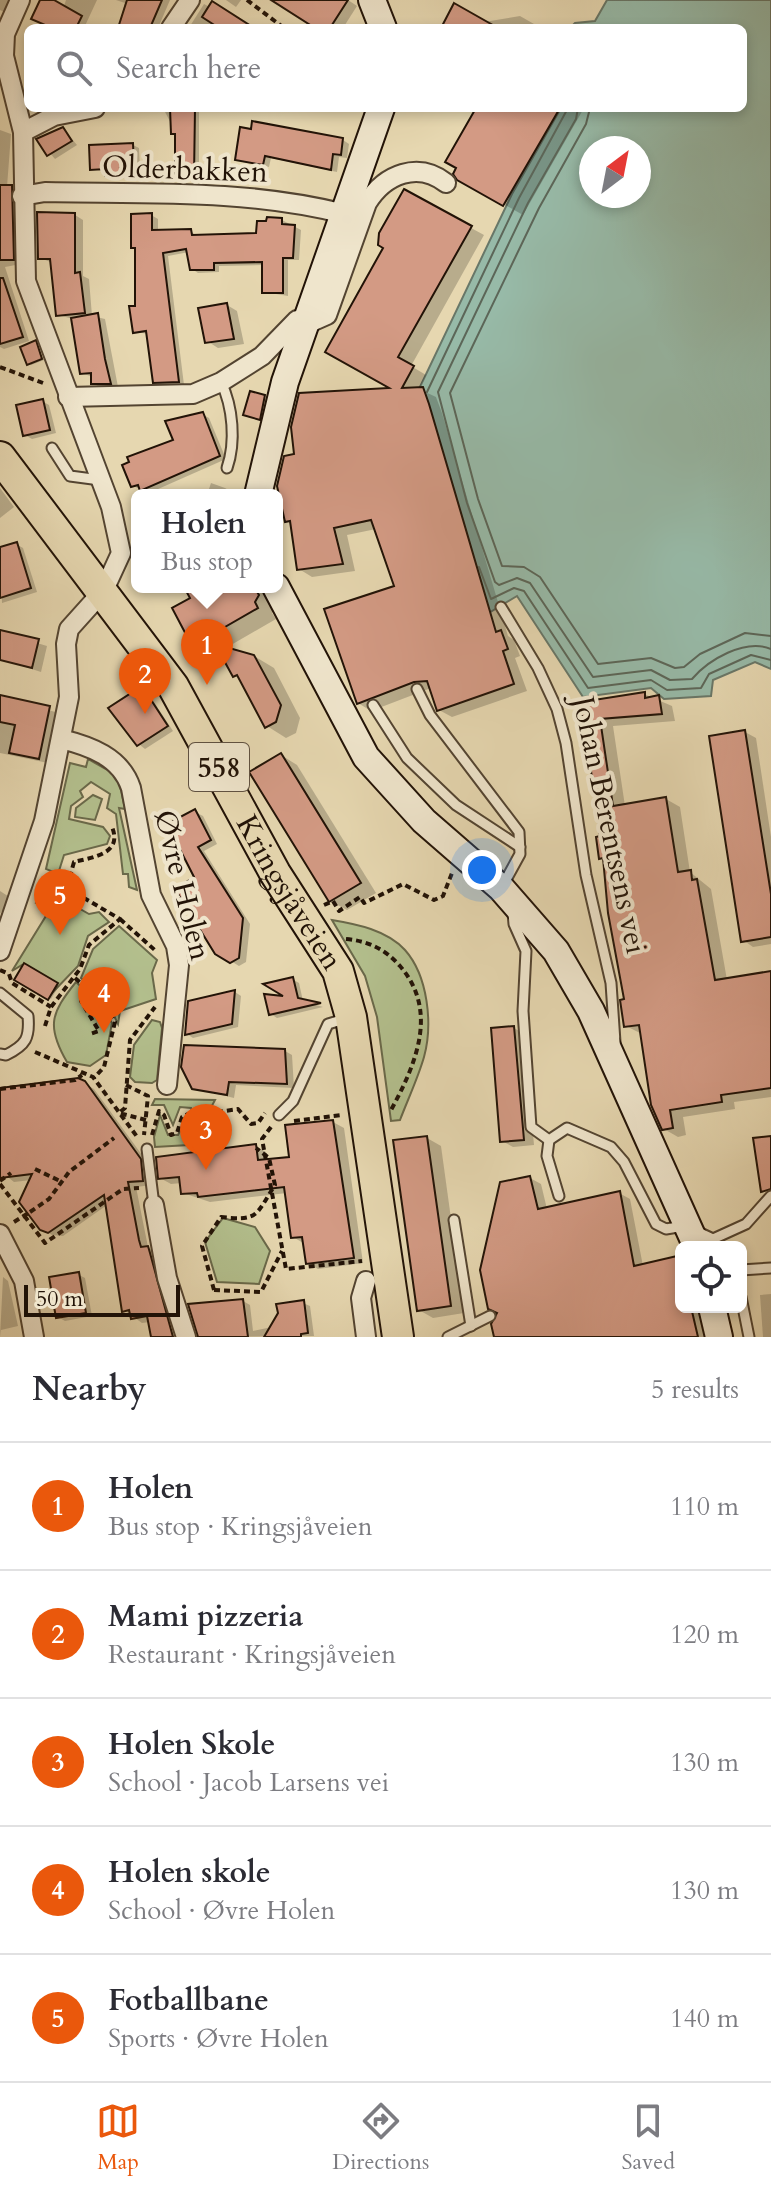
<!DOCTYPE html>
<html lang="en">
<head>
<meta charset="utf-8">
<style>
	body { margin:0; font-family:Cardo,serif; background:#f2f2f3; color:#2b2b33 }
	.controls { position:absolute; right:24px; bottom:24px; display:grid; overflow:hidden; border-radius:12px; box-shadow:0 4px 12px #0003 }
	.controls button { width:72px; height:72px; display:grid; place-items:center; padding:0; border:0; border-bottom:2px solid #e1e1e2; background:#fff; color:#2b2b33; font:40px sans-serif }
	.compass { position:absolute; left:579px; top:136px; width:72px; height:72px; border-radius:50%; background:#fff; box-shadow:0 4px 12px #0003; rotate:32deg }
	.scale { position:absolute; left:24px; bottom:20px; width:156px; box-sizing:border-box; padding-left:8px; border:4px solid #221307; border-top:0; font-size:22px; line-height:28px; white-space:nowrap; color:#221307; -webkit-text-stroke:6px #efe5cc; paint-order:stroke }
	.you { position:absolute; left:482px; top:870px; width:28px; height:28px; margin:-20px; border:6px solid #fff; border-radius:50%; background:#1a73e8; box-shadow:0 0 0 12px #1a73e833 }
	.badge { display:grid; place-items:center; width:52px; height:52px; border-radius:50%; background:#ea580c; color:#fff; font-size:26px; font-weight:700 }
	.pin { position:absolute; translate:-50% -66px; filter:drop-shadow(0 2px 4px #0008) }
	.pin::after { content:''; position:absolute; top:42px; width:28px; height:24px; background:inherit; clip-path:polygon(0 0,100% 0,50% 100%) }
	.popup { position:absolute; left:131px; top:489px; width:152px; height:104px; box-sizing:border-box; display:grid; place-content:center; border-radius:12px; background:#fff; filter:drop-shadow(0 2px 6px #0005); font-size:26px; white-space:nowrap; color:#7c7c81 }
	.popup b { font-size:30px; color:#2b2b33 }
	.popup::after { content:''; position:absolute; left:50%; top:100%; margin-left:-16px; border:16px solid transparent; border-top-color:#fff }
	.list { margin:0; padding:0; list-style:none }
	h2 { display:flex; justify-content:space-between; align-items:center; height:104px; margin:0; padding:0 32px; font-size:34px }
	h2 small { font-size:26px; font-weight:400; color:#7c7c81 }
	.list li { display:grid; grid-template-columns:52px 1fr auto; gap:24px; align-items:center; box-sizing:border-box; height:128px; padding:0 32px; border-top:2px solid #e1e1e2 }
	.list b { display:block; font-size:30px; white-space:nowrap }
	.list p { margin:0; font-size:26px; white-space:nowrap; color:#7c7c81 }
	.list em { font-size:26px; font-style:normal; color:#7c7c81 }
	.icon { flex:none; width:44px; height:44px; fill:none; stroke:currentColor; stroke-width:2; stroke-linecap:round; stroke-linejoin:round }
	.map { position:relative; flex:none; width:771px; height:1337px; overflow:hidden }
	.search { position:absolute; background:#fff; box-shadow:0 4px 12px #0003; left:24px; right:24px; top:24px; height:88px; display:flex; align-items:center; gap:20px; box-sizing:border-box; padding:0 28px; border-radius:12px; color:#7c7c81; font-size:30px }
	.sheet { height:744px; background:#fff }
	nav { display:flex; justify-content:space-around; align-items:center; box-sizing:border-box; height:112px; border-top:2px solid #e1e1e2; background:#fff; font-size:22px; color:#7c7c81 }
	nav a { display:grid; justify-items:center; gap:4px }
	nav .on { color:#ea580c }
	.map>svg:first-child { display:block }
	.green { fill:#b3bf8d; stroke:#6a694a; stroke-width:2 }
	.water { fill:#97baa8; stroke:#687768; stroke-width:2; fill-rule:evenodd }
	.shadow { fill:#0003 }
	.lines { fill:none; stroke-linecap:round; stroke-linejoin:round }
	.shore { stroke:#5c6658; stroke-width:2 }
	.building { fill:#d39a84; stroke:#221307; stroke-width:2 }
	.lane-casing { stroke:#534431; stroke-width:13 }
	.street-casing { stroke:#534431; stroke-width:22 }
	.secondary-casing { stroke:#221307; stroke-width:30 }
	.primary-casing { stroke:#221307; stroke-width:34 }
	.path { stroke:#221307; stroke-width:4; stroke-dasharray:6 4; stroke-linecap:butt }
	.lane { stroke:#efe5cc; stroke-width:9 }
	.street { stroke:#efe5cc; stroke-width:18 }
	.secondary { stroke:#efe5cc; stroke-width:26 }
	.primary { stroke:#e6d7b0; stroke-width:30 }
	.path-bridge { stroke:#221307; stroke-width:4; stroke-dasharray:6 4; stroke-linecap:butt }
	.labels { text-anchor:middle; stroke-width:8; stroke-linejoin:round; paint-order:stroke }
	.shield { fill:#efe5cc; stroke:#605242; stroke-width:2 }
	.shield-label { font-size:28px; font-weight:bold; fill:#221307 }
	.street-label { font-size:30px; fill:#221307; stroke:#efe5cc }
</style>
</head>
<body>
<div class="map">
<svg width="771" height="1337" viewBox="0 0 771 1337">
	<rect width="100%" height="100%" fill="#e6d7b0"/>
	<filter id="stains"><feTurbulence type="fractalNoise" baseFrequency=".0025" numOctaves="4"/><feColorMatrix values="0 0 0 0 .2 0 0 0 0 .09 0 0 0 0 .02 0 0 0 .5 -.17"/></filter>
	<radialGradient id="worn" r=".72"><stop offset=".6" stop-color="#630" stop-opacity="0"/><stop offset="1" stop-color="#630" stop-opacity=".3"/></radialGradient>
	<g class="green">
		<path d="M88 759 118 776 125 809 119 808 137 890 129 887 128 874H123L116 814 107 808 110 794 91 782 80 791 83 797 71 806 69 819 103 827 110 836 107 844 64 855 58 874 46 869 70 763 86 767Z"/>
		<path d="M93 795 102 799 95 820 75 817 76 808Z"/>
		<path d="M45 889 89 914 99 912 109 922 88 936 78 966 53 992V985L22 965 12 971 49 911 36 903Z"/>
		<path d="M332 920C356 924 387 930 405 950 428 976 433 1024 424 1057 418 1078 408 1099 400 1120L391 1121 377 1017 365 976Z"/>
		<path d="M119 926 157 960 152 973 156 999 120 1011 118 1024 107 1001 81 978 93 949Z"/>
		<path d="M76 982 99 1003 112 1023 106 1055 90 1066 67 1062C46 1026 51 1013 76 982Z"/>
		<path d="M152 1020 160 1022 162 1028 157 1080 152 1083 135 1082 130 1077 134 1045Z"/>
		<path d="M155 1099 215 1100 197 1134 191 1108 180 1107 173 1125 164 1105H152Z"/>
		<path d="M160 1115 168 1135H178L187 1118 189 1145 155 1147 154 1137Z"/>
		<path d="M223 1218 255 1227 270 1251 259 1284 217 1282 205 1242Z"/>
	</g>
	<path class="water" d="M607 0H771V669L755 662 713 680 711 696 664 699 651 688 583 697 517 596 487 614 418 391 512 194 561 108H743V28H570L575 23 595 21ZM591 148H639V196H591Z"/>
	<g class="shadow">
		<path d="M0 0H10L4 12 0 10Z"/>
		<path d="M42 0 64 6 66 0H97L84 28H54Z"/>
		<path d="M116 0H170L158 28H118L125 3Z"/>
		<path d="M226 0H241L236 7Z"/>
		<path d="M275 0H348L357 6 343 28H319Z"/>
		<path d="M204 4 249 28H193L190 26Z"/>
		<path d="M520 16 541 28H443L484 22Z"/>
		<path d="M163 108H199V179L177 176V135Z"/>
		<path d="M470 108H584L523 215 459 179 476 111Z"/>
		<path d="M63 129 77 145 55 159 39 140Z"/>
		<path d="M0 130 11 134 7 187 19 192 21 264 5 267 29 341 4 349 0 347Z"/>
		<path d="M343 140 349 144 347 158 339 157 337 172 271 158 269 167 237 159Z"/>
		<path d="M133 145 139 148 140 170 126 171 127 178 114 179 107 172 92 169Z"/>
		<path d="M405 192 484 235 411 366 426 375 419 389 436 397 442 413 508 636 514 640 520 656 515 658 527 691 452 717 439 710 431 688 371 711 358 703 396 587 376 529 347 535 355 571 312 577 299 569 293 524 287 521 296 456 396 390 386 247Z"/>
		<path d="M75 215 83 220V276L89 279 92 316 105 319 118 387 101 388 93 383V377L81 373 73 319 58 315 53 263 40 258Z"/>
		<path d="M151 215 158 219V232L191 231 197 237 258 235 282 220 301 230 299 260H288V296L264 292V265L219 266V272L198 273 192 269 189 252 168 256 184 385H161L155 382 149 334 135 332 137 249 133 247Z"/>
		<path d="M227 305 237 311 244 344 218 348 207 341Z"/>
		<path d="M35 343 44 360 31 365 29 363Z"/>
		<path d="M252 394 267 399 262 420 248 416Z"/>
		<path d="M42 401 49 405 56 433 32 439 25 435Z"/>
		<path d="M202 414 209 418 226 459 149 493 133 486Z"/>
		<path d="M211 483 225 488 237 495H207Z"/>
		<path d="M0 488 14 507 0 518Z"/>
		<path d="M16 544 23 548 37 592 2 603 0 547Z"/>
		<path d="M186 587H261L277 607 272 613 276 619 231 645 226 642 211 651 192 640 193 598Z"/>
		<path d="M0 632 47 646 41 672 7 661 0 650Z"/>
		<path d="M254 656 274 668 300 718 296 733 286 738 267 726 242 679 234 675Z"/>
		<path d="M142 689 148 693 173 731 145 749 130 737 111 709Z"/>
		<path d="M644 694 672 706 675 721 613 726 625 806 666 799 680 807 690 872 711 889 727 980 771 971V1097L734 1102 735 1109 683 1117 686 1135 678 1137 664 1129 642 1034 626 1026V1001L605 860 601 857 602 838 593 773 589 770 583 704Z"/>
		<path d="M0 697 59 713 48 763 0 753Z"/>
		<path d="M745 732 756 738 771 837V944L753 947 743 940Z"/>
		<path d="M281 755 297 765 376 893 347 910 330 901Z"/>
		<path d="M195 812 203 816 217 844 204 851 250 924 246 962 239 966 216 952 197 878Z"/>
		<path d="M0 891 11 898 0 914Z"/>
		<path d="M24 966 59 986 51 999 16 979Z"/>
		<path d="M292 979 299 983 303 1001 323 1007 277 1018 271 1014 292 999Z"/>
		<path d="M235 992 241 996 238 1027 193 1038 187 1034 190 1003Z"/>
		<path d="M514 1028 524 1034 534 1145 513 1147 502 1141Z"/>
		<path d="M285 1051 292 1055 294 1088 236 1085 234 1098 193 1088Z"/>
		<path d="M84 1083 94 1089 150 1166 152 1185 136 1187 148 1247 157 1254 181 1337H153L150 1322 142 1323 124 1310 107 1205 63 1236 52 1235 41 1228 31 1180 14 1182 0 1171V1090Z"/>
		<path d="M333 1122 344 1128 363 1263 318 1269 307 1263 305 1244 293 1237 287 1193 210 1202 183 1193 182 1183 171 1184 160 1178 255 1146 266 1152 267 1161 291 1159Z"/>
		<path d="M427 1138 441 1146 464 1313 433 1318 419 1310Z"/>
		<path d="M530 1178 541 1184 547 1209 619 1193 630 1199 643 1266 677 1258 681 1260V1307H698L705 1337H492L496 1336Z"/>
		<path d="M79 1275 85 1278 92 1316 65 1321 58 1317Z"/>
		<path d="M3 1277 8 1281 18 1326 1 1330 0 1337Z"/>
		<path d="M771 1294V1337H763L760 1295Z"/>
		<path d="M243 1301 250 1305 253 1331 272 1327 303 1303 310 1306 314 1336 198 1337 190 1305Z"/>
	</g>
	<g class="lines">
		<g class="shore">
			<path d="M578 108 576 119 528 203 438 392 467 503 495 582 499 585 517 578 530 583 593 677 651 670 670 680 692 679C708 660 745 638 771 649"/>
			<path d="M590 108 586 124 539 208 450 393 478 499 502 566 524 567 540 577 598 664 651 658 675 668 684 667 700 654 745 633 771 636"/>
			<path d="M427 392 519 198 568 108"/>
			<path d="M479 567 491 599 514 588 524 591 588 688 651 680 667 690 701 688 709 674 751 655 771 660"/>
		</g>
	</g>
	<g class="building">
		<path d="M40 0H54L82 16 76 28H52L31 19Z"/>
		<path d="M127 0H162L150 28H118Z"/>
		<path d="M271 0H348L330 28H315Z"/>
		<path d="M212 1 254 28H219L202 17Z"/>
		<path d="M454 3 498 28H441Z"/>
		<path d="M170 108H195L194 177H175V134H171Z"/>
		<path d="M476 108H560L503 206 457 180 453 174 456 168 445 162Z"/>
		<path d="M252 121 343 138 341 155 333 154 331 170 265 156 263 165 235 160 240 127 251 129Z"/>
		<path d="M63 127 72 141 47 156 36 139Z"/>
		<path d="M133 143 134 168H120L121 175 105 176V169L90 170 89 145Z"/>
		<path d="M0 185H12L14 260H0Z"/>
		<path d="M404 189 472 226 398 357 414 366 402 388 423 387 429 404 496 632 501 630 508 649 503 651 514 684 437 711 427 681 414 682 357 704 324 609 394 586 371 520 334 528 343 564 297 570 290 521 285 522 277 486 284 456 294 454 291 427 299 393 389 388 325 352 383 248 378 245 379 233Z"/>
		<path d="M37 212 75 213V273L80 272 85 313 56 316 50 259H38Z"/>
		<path d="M152 213V230L191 229 192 235 256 233 257 221H266L267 217 282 218V224L295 225 293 258H283V293H262V262L214 263V270H190L186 249 163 253 179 382 153 383 146 331 133 333 129 306H135V248H131V214Z"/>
		<path d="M0 278H3L23 337 0 344Z"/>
		<path d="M227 303 234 339 205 343 198 308Z"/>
		<path d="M98 313 105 359 111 384H91V373L80 374 71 318Z"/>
		<path d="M36 340 42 359 27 365 20 347Z"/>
		<path d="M250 391 265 395 260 420 243 415Z"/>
		<path d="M43 399 50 430 23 436 16 405Z"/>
		<path d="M203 412 220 456 140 491 138 485 131 487 122 465 129 462 127 457 173 440 165 421Z"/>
		<path d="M17 542 31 588 0 598V547Z"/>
		<path d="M184 587H254L259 595 255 602 258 608 211 635 208 631 190 642 172 608 190 598Z"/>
		<path d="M0 630 39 639 32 668 0 660Z"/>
		<path d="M215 644 254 655 281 705 276 722 265 728 237 675 233 677Z"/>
		<path d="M142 686 168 726 137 746 108 708Z"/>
		<path d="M645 692V698L659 695 662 714 600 719 613 806 666 797 678 872 691 870 692 880 697 879 715 980 771 971V1088L721 1095 722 1102 670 1110 673 1128 662 1130 651 1105 639 1025 624 1027 620 1000 624 999 608 913 603 858 599 859 596 837 600 836 591 771H587L581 702Z"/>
		<path d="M0 695 50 706 39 759 9 753 15 725 0 722Z"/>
		<path d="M745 730 771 894V937L741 942 709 736Z"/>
		<path d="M281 753 361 883 329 902 249 772Z"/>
		<path d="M195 809 211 840 198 847 243 918 239 958 230 963 215 954 175 889 194 877 167 824Z"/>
		<path d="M24 963 58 983 48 1000 14 980Z"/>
		<path d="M293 977 298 998 321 1003 269 1015 264 994 283 996 263 984Z"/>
		<path d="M235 990 232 1024 185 1035 188 1001Z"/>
		<path d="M514 1026 524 1140 500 1142 491 1028Z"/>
		<path d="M184 1045 285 1049 287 1084 229 1082 227 1095 192 1089 181 1067Z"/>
		<path d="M78 1078 85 1081 141 1159 143 1181 128 1182 139 1240 141 1247 148 1246 150 1253 173 1337H151L147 1316 131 1319 129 1310 122 1312 104 1195 48 1233 40 1230 19 1202 32 1174 0 1178V1088Z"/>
		<path d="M333 1120 354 1258 306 1264 302 1237 291 1238 284 1187 198 1197 197 1193 181 1194 179 1177 158 1179 156 1157 256 1144 258 1160 289 1157 285 1125Z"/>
		<path d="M427 1136 451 1306 417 1311 393 1140Z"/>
		<path d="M771 1136V1189L761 1192 753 1138Z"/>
		<path d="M530 1176 538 1209 620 1191 634 1266 677 1256 681 1307H691L698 1337H494L491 1324 497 1313 488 1309 480 1270 500 1182Z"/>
		<path d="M79 1272 86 1313 56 1318 49 1277Z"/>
		<path d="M243 1299 248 1337H198L188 1304Z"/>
		<path d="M304 1300 308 1333 301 1334V1337H264L278 1313 276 1304Z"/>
	</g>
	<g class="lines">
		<g class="lane-casing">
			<g id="lane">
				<path d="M221 382C233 407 236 442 227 468"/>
				<path d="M52 448 70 476 100 480"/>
				<path d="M501 607 538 668 557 709 566 743 586 875 611 983 615 1042"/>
				<path d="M417 689 430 715 519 832 520 854 503 885"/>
				<path d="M373 705 407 758 456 805 520 847"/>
				<path d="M513 913 514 924 526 951 523 1011 531 1127 549 1140 567 1128 611 1147 624 1162 656 1224 666 1229 684 1226"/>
				<path d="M0 993 28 1016C30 1038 26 1045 6 1055L0 1054"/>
				<path d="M279 1115 293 1101 328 1024 348 1018"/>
				<path d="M549 1140 547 1156 559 1196"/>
				<path d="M147 1149 154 1205"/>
				<path d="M454 1220 471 1326"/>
				<path d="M696 1231 713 1239 746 1224 771 1196"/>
				<path d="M741 1270 771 1268"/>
				<path d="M741 1297 749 1337"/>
				<path d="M448 1337 490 1316"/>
			</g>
		</g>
		<g class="street-casing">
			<g id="street">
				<path d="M171 28 190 0"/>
				<path d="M23 132 54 116 95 108"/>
				<path d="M22 196 45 192C145 194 247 189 345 214"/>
				<path d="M68 397 193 394 221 382 262 356 297 320 309 323 327 315 367 203C385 174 418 161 446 183"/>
				<path d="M61 739C90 746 121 757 131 788L151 895 176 946 179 965 167 1085"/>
				<path d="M0 951 44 821 69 697 66 644 69 629 104 590 121 553 111 507 26 281 23 132 4 56 5 34 20 0"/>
				<path d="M154 1205 167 1278 186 1337"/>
				<path d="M0 1234 24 1281 34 1337"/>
				<path d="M366 1281 361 1298 366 1337"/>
			</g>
		</g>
		<g class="secondary-casing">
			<g id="secondary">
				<path d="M372 0 383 28"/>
				<path d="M258 495 285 382 381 108"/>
				<path d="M276 587 366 757 424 821 501 888 556 951 591 1011 697 1247"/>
				<path d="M712 1307 719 1337"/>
			</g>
		</g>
		<g class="primary-casing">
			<g id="primary">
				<path id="s1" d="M0 457 173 686 275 873 338 971 351 1017 398 1337"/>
			</g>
		</g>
		<g class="path">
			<path d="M247 0 284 28"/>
			<path d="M0 367 43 383"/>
			<path d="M67 887 74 862C93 857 123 854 112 827"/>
			<path d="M324 905 333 901 339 911 360 897 364 903 403 884 434 900 443 896 452 873"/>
			<path d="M120 919 157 952"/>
			<path d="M346 939C368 941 385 949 400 966 439 1011 416 1064 391 1110"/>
			<path d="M0 970 9 974 12 983 51 1007"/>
			<path d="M75 978 103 1002 115 1022 104 1067 94 1078"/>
			<path d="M89 990 81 1001 99 1031 90 1034"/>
			<path d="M45 1026 51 1007 80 969 89 945 120 919 46 876"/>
			<path d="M35 1052 93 1077 138 1138"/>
			<path d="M126 1085 148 1096 144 1135"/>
			<path d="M0 1089 75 1080 82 1075"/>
			<path d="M146 1120 119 1113 125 1108 130 1040 155 1007"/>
			<path d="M294 1121 341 1115"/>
			<path d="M271 1127 262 1139 286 1269 362 1261"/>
			<path d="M152 1135 159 1111 164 1115 171 1135 177 1133 182 1117 188 1114 195 1147H201L218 1112 238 1109 251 1124 258 1123 265 1113"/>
			<path d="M35 1169 62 1182"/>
			<path d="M0 1181 11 1173"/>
			<path d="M0 1184 45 1243 123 1189 139 1188"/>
			<path d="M30 1212 49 1199 69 1172 114 1138"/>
			<path d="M214 1290 261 1292 282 1251"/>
		</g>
		<use href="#lane" class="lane"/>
		<use href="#street" class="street"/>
		<use href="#secondary" class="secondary"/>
		<use href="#primary" class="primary"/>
		<g class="path-bridge">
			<path d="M14 1222 30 1212"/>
			<path d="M214 1290 202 1246 221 1217C259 1221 255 1216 275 1185L269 1158 256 1148"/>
		</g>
	</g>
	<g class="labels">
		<rect class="shield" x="189" y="743" width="60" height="48" rx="6"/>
		<g class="shield-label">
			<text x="219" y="777">558</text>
		</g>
		<g class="street-label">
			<text transform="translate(185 169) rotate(2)" y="10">Olderbakken</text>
			<text transform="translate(610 825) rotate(78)" y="10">Johan Berentsens vei</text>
			<text transform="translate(183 885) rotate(76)" y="10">Øvre Holen</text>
			<text dy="10" stroke="none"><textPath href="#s1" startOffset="524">Kringsjåveien</textPath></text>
		</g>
	</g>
	<rect width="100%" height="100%" filter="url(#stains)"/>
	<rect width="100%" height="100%" fill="url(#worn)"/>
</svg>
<div class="controls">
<button><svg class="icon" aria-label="locate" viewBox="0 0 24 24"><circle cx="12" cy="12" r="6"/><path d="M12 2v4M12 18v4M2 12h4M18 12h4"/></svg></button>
</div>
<svg class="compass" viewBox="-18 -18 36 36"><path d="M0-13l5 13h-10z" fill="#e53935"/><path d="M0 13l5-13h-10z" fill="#7c7c81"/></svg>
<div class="scale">50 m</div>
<div class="you"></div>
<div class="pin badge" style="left:207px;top:685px">1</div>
<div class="popup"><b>Holen</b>Bus stop</div>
<div class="pin badge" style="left:145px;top:714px">2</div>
<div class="pin badge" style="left:206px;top:1170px">3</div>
<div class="pin badge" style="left:104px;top:1033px">4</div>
<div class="pin badge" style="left:60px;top:935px">5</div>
<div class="search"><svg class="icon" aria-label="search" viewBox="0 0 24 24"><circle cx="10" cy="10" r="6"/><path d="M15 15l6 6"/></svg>Search here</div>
</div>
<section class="sheet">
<h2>Nearby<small>5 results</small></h2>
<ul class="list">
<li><span class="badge">1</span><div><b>Holen</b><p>Bus stop · Kringsjåveien</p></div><em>110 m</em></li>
<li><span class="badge">2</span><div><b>Mami pizzeria</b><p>Restaurant · Kringsjåveien</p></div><em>120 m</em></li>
<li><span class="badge">3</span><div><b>Holen Skole</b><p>School · Jacob Larsens vei</p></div><em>130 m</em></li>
<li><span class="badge">4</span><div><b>Holen skole</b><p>School · Øvre Holen</p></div><em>130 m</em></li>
<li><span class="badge">5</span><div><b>Fotballbane</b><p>Sports · Øvre Holen</p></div><em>140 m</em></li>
</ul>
</section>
<nav>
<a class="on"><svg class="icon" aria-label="map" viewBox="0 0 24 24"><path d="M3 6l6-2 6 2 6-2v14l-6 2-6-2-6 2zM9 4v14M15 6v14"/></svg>Map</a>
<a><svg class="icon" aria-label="directions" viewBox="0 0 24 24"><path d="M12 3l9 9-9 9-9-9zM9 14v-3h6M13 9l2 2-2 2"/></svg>Directions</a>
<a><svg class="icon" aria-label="saved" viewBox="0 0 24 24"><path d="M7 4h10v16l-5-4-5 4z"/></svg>Saved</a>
</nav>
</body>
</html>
